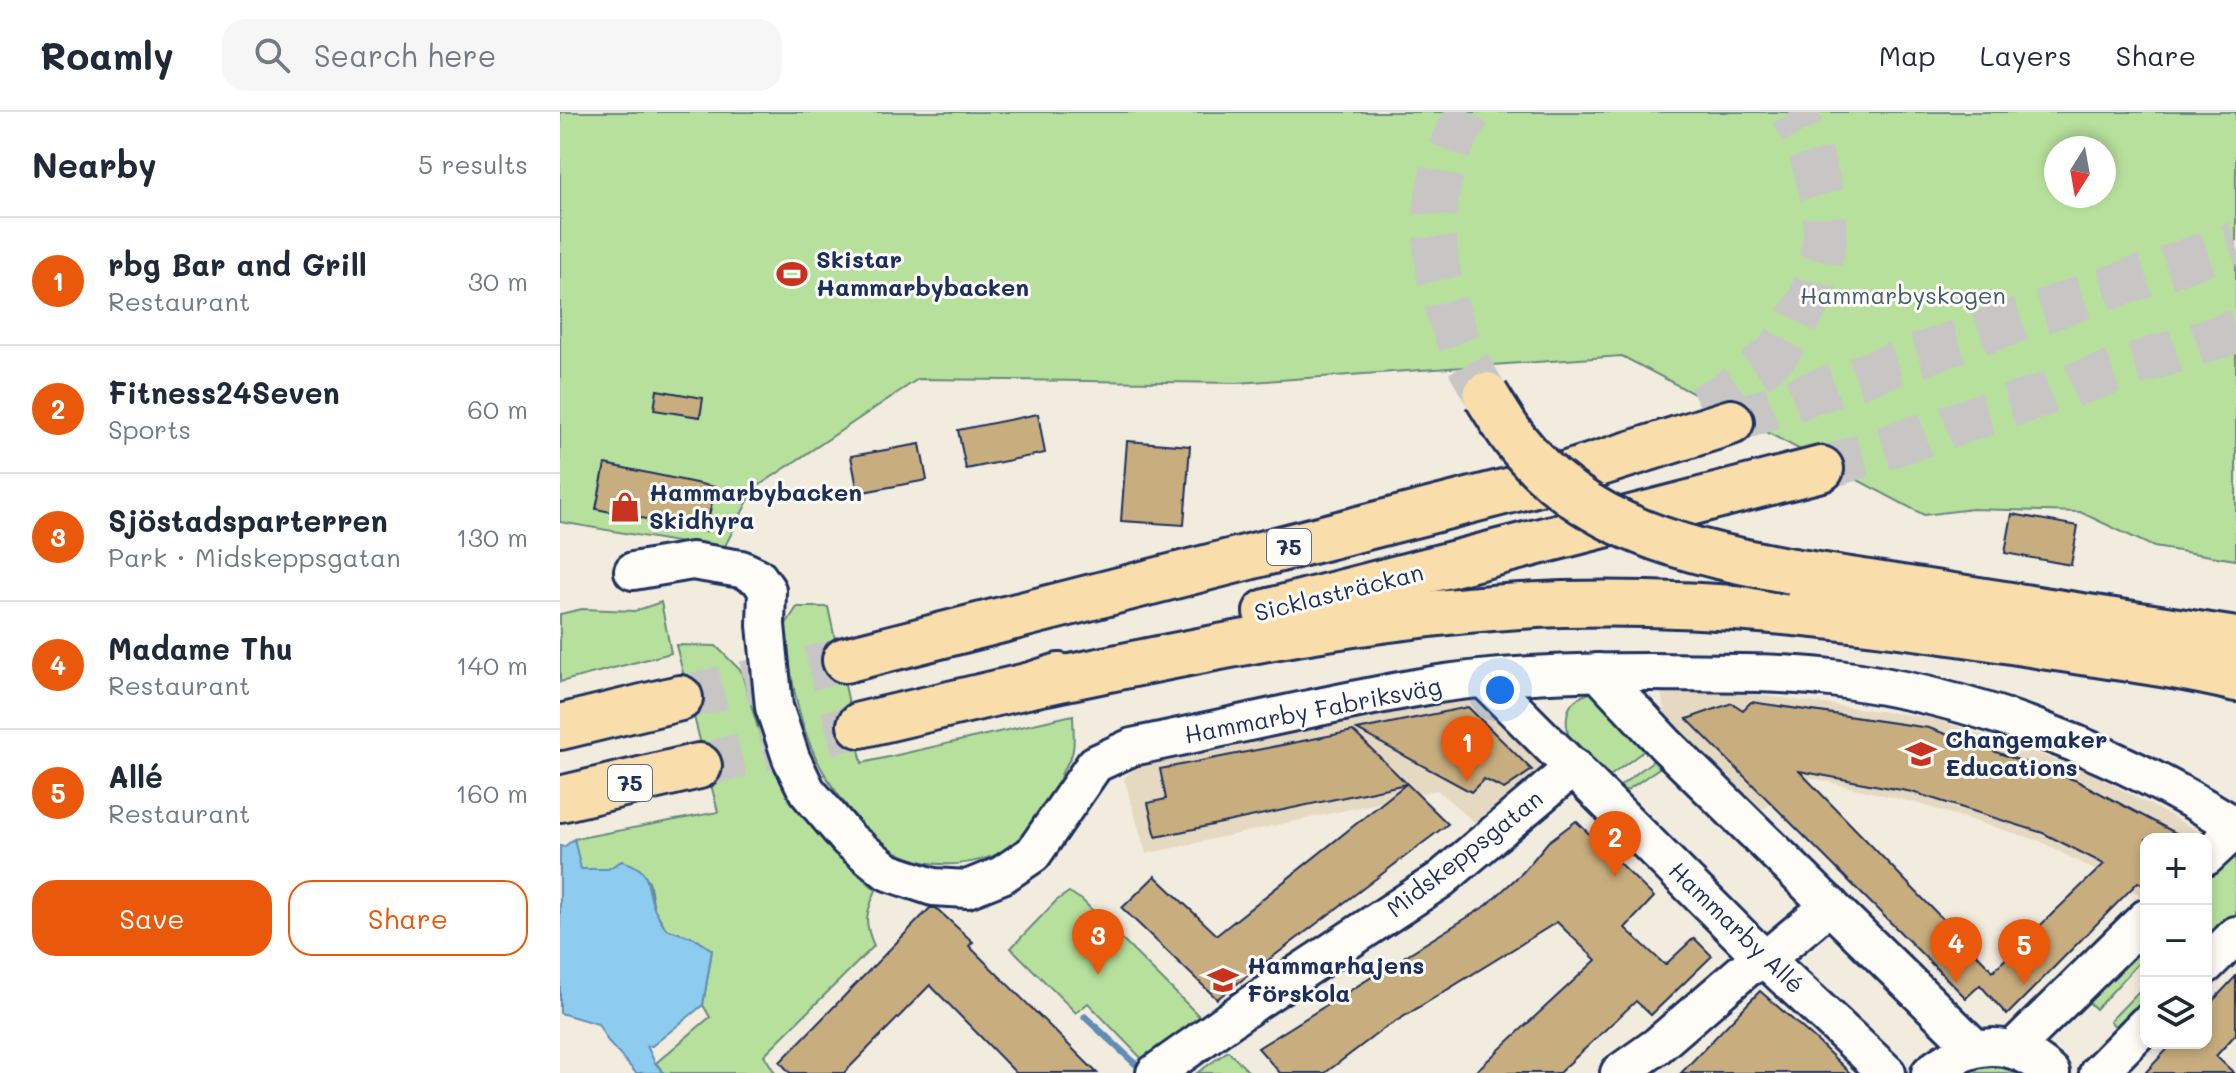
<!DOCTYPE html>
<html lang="en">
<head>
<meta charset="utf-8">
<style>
	body { margin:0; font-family:Mali,sans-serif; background:#f6f6f7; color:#1f2937 }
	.controls { position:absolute; right:24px; bottom:24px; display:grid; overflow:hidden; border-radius:16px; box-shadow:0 4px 12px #0003 }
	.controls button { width:72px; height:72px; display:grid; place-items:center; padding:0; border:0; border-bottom:2px solid #e0e1e3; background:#fff; color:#1f2937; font:40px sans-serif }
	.compass { position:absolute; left:1484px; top:24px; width:72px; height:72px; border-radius:50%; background:#fff; box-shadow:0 4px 12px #0003; rotate:191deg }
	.you { position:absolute; left:940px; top:578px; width:28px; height:28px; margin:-20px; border:6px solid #fff; border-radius:50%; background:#1a73e8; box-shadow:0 0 0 12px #1a73e833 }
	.badge { display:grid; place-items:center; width:52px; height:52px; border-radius:50%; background:#ea580c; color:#fff; font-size:26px; font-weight:700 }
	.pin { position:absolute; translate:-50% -66px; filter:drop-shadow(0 2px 4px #0008) }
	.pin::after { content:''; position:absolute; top:42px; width:28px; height:24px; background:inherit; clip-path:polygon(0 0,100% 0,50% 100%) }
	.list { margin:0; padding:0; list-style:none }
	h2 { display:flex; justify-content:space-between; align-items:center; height:104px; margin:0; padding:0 32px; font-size:34px }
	h2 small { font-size:26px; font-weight:400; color:#747a83 }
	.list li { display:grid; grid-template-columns:52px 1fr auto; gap:24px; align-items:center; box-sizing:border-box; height:128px; padding:0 32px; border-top:2px solid #e0e1e3 }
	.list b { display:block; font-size:30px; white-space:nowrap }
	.list p { margin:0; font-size:26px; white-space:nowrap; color:#747a83 }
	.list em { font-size:26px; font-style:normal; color:#747a83 }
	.actions { display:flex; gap:16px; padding:24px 32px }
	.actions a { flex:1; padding:18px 0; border:2px solid #ea580c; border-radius:24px; text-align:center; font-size:28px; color:#ea580c }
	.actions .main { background:#ea580c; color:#fff }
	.icon { flex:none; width:44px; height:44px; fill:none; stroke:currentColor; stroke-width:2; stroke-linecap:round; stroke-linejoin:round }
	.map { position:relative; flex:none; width:1676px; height:961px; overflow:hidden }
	header { display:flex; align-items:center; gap:48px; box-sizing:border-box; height:112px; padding:0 40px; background:#fff; border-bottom:2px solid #e0e1e3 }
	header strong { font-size:38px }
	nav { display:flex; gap:44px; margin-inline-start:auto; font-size:28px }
	.search { width:560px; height:72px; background:#f6f6f7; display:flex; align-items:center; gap:20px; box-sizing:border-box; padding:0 28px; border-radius:24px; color:#747a83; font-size:30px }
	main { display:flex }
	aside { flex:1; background:#fff }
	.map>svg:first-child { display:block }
	.built { fill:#e5d9c2 }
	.green { fill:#b7e09c; stroke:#69887d; stroke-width:2; fill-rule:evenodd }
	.water { fill:#8eccef; stroke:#608db5; stroke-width:2 }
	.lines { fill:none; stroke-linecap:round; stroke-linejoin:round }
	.stream { stroke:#608db5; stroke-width:7 }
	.building { fill:#c8ad7e; stroke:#1b2f5e; stroke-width:2; fill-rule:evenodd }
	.highway-tunnel { stroke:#c7c6c5; stroke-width:44; stroke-dasharray:44 22; stroke-linecap:butt }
	.minor-casing { stroke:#1b2f5e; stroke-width:42 }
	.highway-casing { stroke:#1b2f5e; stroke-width:50 }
	.minor { stroke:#fdfcf7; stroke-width:36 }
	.highway { stroke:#f9deab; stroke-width:44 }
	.highway-bridge-casing { stroke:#1b2f5e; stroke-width:50; stroke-linecap:butt }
	.highway-bridge { stroke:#f9deab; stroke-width:44 }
	.labels { text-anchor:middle; stroke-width:6; stroke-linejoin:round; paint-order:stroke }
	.shield { fill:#fdfcf7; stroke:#5f6c8c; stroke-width:2 }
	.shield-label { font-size:22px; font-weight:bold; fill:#1b2f5e }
	.poi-label { font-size:24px; font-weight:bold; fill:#1b2f5e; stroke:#fdfcf7; text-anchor:start }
	.park-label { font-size:24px; fill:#425b6e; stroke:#fdfcf7 }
	.street-label { font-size:24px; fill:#1b2f5e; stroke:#fdfcf7 }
</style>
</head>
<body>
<header>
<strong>Roamly</strong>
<div class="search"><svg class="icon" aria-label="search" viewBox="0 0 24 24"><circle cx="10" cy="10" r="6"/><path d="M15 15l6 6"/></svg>Search here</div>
<nav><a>Map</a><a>Layers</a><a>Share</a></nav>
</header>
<main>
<aside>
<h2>Nearby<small>5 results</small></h2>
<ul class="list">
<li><span class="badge">1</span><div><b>rbg Bar and Grill</b><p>Restaurant</p></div><em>30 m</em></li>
<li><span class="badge">2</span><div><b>Fitness24Seven</b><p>Sports</p></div><em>60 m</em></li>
<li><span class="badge">3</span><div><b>Sjöstadsparterren</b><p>Park · Midskeppsgatan</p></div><em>130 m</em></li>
<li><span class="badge">4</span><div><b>Madame Thu</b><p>Restaurant</p></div><em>140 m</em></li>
<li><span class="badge">5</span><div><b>Allé</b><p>Restaurant</p></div><em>160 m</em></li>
</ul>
<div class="actions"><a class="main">Save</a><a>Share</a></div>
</aside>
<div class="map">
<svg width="1676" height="961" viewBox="0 0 1676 961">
	<rect width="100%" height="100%" fill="#f2ecdf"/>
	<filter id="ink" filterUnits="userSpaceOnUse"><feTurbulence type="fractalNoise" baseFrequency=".0125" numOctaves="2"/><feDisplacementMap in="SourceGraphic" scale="16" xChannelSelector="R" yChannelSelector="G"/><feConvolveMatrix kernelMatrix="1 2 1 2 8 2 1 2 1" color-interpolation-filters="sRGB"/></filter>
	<g filter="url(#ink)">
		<g class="built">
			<path d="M1160 578 1371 606 1526 658 1648 724 1646 727H1586V786L1480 729 1352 690 1252 666 1198 700 1106 608 1101 580Z"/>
			<path d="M919 579 1003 662 949 706 915 711 877 678 586 742 564 666 589 645Z"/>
		</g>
		<g class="green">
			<path d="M0 0H1676V448L1594 435 1520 400 1412 397 1364 403 1062 244 677 271 358 267 194 377 163 438 0 410ZM1496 36H1544V84H1496Z"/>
			<path d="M101 490 111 541 0 570V502L22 497 75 499Z"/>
			<path d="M237 495H268L302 651 513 603C513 614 515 627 513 638 509 658 494 657 503 682 491 697 479 717 463 728 429 752 379 761 340 742 304 724 266 671 251 635 235 596 230 556 224 515Z"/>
			<path d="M116 533 156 534 181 559 202 630 229 687 278 744 316 778C306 802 303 809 314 834L204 943 215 961H104L96 951 150 905 143 893 152 838 134 826 106 817 94 796 89 769 62 749 48 757H20L14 727 158 700Z"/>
			<path d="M1030 581H1036L1093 632 1050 664 1008 623C1004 601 1008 587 1030 581Z"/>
			<path d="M1102 642 1109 649 1066 679 1060 674Z"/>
			<path d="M1676 736V809L1646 840V760Z"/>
			<path d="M509 780 522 788 640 905 583 948 528 891 516 901 451 836 496 789Z"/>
			<path d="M1586 819V843L1536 897 1521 883Z"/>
			<path d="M1586 872V899L1563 923 1550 909Z"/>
			<path d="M668 939 690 961H637Z"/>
			<path d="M1433 951 1461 961H1395L1406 954Z"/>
		</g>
		<path class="water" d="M14 727 21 757H48L62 749C92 758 85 768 93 794 96 802 102 810 106 817L134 826 152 838 143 893 92 934H87L95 951 104 961H76L49 931 38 912 0 901V734L4 735Z"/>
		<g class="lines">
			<path class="stream" d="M525 905 580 956"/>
		</g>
		<g class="building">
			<path d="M97 278 143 286 140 305 94 298Z"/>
			<path d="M478 302 485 341 406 357 398 318Z"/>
			<path d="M567 329 630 334 624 413 561 409Z"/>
			<path d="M360 332 367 368 298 381 291 344Z"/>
			<path d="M45 352 155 375 146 419 36 397Z"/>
			<path d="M1452 402 1518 414 1511 453 1445 441Z"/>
			<path d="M1191 590 1369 616 1517 669 1627 727H1586V775L1578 770 1447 903 1420 873 1406 886 1127 607 1172 591 1183 598ZM1239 659 1352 680 1483 721 1544 752 1433 859Z"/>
			<path d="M908 595 972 658 944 677 924 667 911 680 797 618Z"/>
			<path d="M793 619 888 712 657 887 562 796 595 764 657 823 846 672 596 725 588 691 606 687 600 657Z"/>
			<path d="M1016 709 1094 785 1065 816 1105 853 1134 826 1152 844 1091 903 1076 889 999 961H914L1036 848 997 810 822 918 765 961H720L698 936 927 793 963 760 988 730Z"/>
			<path d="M370 796H376L413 830 409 834 537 961H456L370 873 284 961H230L220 950Z"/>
			<path d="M1676 864V922L1656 944 1674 961H1585L1613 931H1646V896Z"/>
			<path d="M1200 879 1257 929 1290 961H1121Z"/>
		</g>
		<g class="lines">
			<g class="highway-tunnel">
				<path d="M910 0C850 87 874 198 926 283"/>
				<path d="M1140 295 1169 280 1218 240 1252 184 1265 127 1264 90 1247 27 1232 0"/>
				<path d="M1171 310 1676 131"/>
				<path d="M1261 357 1676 219"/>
				<path d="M120 586 285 548"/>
				<path d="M139 654 300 613"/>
			</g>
			<g class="minor-casing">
				<g id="minor">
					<path d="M73 459 132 449 181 457 198 465 207 478 206 513 214 595 231 646 247 679 288 727 328 760 373 775 407 777 442 763 473 742 535 652 572 635C670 615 768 591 867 574 937 562 1019 560 1090 560 1150 561 1211 559 1271 566 1413 583 1555 639 1676 714"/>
					<path d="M1038 560 1106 633 1415 936"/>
					<path d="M925 568 1188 831 1327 961"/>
					<path d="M1646 745 1676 717"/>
					<path d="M1646 853 1676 823"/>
					<path d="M1453 937 1586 806"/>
					<path d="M595 961 695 890 880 768 1014 655"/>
					<path d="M1059 961 1097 934 1187 856 1206 847 1270 793"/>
					<path d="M1370 961C1410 929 1451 924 1491 961"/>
					<path d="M1538 961 1586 912"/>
				</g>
			</g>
			<g class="highway-casing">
				<g id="highway">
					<path d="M1232 459 1676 528"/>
					<path d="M706 500 1261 357"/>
					<path d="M285 548 975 372 1171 310"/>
					<path d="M471 573C633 540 794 504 960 494 1133 484 1306 506 1477 533 1543 544 1611 551 1676 567"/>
					<path d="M300 613 471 573 499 564"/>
					<path d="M0 615 120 586"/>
					<path d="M0 687 139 654"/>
				</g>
			</g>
			<use href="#minor" class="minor"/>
			<use href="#highway" class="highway"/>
			<g class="highway-bridge-casing">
				<path id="highway-bridge" d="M926 283C936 299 945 315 956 329 1025 417 1128 440 1232 459"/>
			</g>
			<use href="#highway-bridge" class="highway-bridge"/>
		</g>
	</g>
	<defs>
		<g id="stadium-bare" transform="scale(2.4)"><path d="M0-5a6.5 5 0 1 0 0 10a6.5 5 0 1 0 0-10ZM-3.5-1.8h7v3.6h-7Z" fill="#c8321e" stroke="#fdfcf7" stroke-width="2.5" paint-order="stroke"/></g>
		<g id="shop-bare" transform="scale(2.4)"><path d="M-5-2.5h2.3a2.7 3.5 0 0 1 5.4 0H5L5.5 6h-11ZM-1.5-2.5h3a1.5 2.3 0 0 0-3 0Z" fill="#c8321e" stroke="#fdfcf7" stroke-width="2.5" paint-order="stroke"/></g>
		<g id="school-bare" transform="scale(2.4)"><path d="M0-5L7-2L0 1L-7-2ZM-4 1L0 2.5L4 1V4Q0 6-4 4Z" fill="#c8321e" stroke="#fdfcf7" stroke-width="2.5" paint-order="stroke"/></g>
	</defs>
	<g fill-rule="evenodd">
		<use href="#stadium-bare" x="232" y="162"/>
		<use href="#shop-bare" x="65" y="395"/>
		<use href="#school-bare" x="1361" y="642"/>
		<use href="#school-bare" x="663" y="868"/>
	</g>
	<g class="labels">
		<g class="shield">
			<rect x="707" y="417" width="44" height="36" rx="6"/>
			<rect x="48" y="653" width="44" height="36" rx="6"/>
		</g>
		<g class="shield-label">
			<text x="729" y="443">75</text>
			<text x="70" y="679">75</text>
		</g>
		<g class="poi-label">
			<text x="256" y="156">Skistar<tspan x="256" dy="28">Hammarbybacken</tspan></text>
			<text x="89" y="389">Hammarbybacken<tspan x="89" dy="28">Skidhyra</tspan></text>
			<text x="1385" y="636">Changemaker<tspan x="1385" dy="28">Educations</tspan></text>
			<text x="687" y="862">Hammarhajens<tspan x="687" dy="28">Förskola</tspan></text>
		</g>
		<g class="park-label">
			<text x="1343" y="192">Hammarbyskogen</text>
		</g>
		<g class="street-label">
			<text transform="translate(779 481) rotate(-14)" y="8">Sicklasträckan</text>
			<text transform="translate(753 599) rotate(-11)" y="8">Hammarby Fabriksväg</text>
			<text transform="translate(905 742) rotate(-38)" y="8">Midskeppsgatan</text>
			<text transform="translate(1176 816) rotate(44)" y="8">Hammarby Allé</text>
		</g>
	</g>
</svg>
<div class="controls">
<button>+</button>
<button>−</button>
<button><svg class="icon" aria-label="layers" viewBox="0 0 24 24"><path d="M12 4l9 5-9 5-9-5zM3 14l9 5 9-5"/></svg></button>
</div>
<svg class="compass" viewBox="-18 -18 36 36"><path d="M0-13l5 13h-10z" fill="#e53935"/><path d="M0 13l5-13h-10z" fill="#747a83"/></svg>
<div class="you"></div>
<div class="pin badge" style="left:907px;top:670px">1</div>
<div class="pin badge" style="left:1055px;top:765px">2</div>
<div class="pin badge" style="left:538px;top:863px">3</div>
<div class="pin badge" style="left:1396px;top:871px">4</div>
<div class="pin badge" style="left:1464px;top:873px">5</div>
</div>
</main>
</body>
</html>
